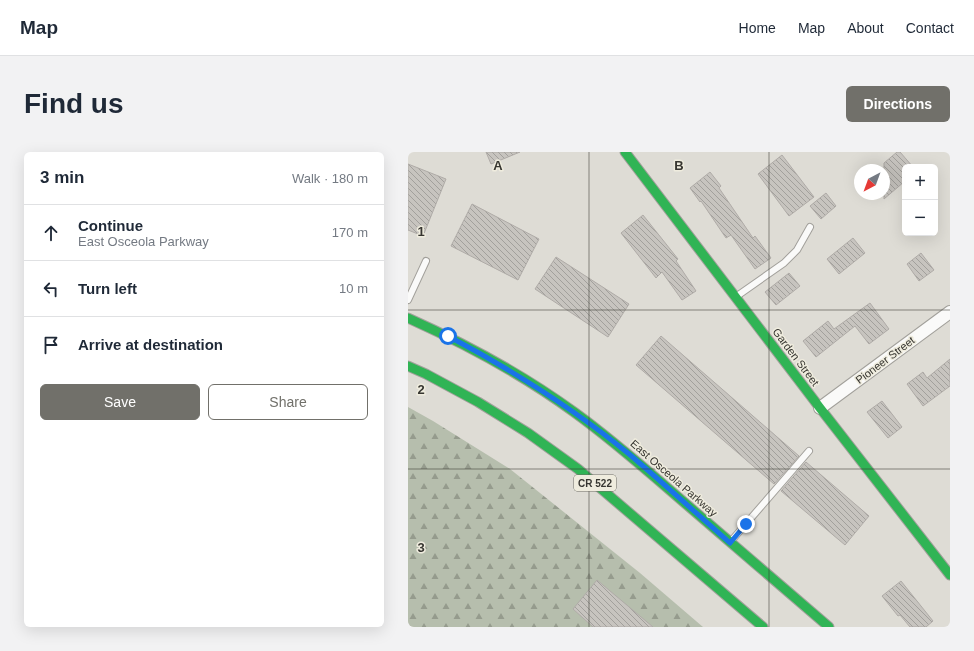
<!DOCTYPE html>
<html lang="en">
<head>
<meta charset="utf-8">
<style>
	body { margin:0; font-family:Arial,sans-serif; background:#f2f2f3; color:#1f2937 }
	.controls { position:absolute; right:12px; top:12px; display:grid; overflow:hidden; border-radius:6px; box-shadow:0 4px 16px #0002 }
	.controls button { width:36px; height:36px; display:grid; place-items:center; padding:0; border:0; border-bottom:1px solid #e0e1e3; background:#fff; color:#1f2937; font:20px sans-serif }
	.compass { position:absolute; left:446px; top:12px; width:36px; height:36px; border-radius:50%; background:#fff; box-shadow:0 4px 16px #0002; rotate:221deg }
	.stop { position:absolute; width:12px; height:12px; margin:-9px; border:3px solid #1a73e8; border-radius:50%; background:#fff }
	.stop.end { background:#1a73e8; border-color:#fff; box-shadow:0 1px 4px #0008 }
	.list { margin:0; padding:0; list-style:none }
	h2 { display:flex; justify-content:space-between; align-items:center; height:52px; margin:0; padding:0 16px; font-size:17px }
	h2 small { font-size:13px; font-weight:400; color:#747a83 }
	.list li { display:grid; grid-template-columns:26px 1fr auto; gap:12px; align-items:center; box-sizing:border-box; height:56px; padding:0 16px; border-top:1px solid #e0e1e3 }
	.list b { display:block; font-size:15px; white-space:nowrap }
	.list p { margin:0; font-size:13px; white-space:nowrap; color:#747a83 }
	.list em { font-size:13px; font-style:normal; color:#747a83 }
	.actions { display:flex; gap:8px; padding:12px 16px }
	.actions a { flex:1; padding:9px 0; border:1px solid #71706a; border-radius:6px; text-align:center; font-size:14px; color:#71706a }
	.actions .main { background:#71706a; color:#fff }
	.icon { flex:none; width:22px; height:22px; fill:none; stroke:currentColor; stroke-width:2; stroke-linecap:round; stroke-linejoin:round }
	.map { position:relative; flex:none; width:542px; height:475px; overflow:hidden; border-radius:6px }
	header { display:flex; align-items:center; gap:24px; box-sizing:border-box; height:56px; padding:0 20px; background:#fff; border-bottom:1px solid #e0e1e3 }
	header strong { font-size:19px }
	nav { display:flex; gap:22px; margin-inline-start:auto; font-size:14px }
	.intro { display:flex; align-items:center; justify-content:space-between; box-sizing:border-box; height:96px; padding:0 24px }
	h1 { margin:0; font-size:28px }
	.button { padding:10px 18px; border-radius:6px; background:#71706a; color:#fff; font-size:14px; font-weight:700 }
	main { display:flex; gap:24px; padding:0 24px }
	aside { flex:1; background:#fff; border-radius:6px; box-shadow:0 4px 16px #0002 }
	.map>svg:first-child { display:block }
	.forest { fill:url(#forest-firs) }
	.building { fill:url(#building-back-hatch); stroke:#afaba7 }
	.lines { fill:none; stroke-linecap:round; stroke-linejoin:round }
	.lane-casing { stroke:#a2a09b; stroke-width:8 }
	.street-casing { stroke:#a2a09b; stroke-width:14 }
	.fast-casing { stroke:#a2a09b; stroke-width:11 }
	.lane { stroke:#fafaf9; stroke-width:6 }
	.street { stroke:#fafaf9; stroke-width:12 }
	.fast { stroke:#30b455; stroke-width:9 }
	.route { stroke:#1a73e8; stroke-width:5 }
	.grid { fill:none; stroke:#373631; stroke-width:1; stroke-opacity:0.55 }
	.labels { text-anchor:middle; stroke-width:3; stroke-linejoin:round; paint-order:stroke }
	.shield { fill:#efecde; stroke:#6e6d65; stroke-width:1 }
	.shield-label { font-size:10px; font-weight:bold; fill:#373631 }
	.street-label { font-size:11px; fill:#373631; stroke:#efecde }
	.grid-label { font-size:13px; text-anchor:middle; font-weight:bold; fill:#373631; stroke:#efecde; stroke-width:3; stroke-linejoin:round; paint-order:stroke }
</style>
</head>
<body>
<header>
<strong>Map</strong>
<nav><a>Home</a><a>Map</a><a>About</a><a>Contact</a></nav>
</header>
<div class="intro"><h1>Find us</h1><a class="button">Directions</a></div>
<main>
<aside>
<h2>3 min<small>Walk · 180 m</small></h2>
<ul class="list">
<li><svg class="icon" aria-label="ahead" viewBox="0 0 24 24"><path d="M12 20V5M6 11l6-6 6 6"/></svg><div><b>Continue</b><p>East Osceola Parkway</p></div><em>170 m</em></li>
<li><svg class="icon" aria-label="left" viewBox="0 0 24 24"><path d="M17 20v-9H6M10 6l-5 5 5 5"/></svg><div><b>Turn left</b></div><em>10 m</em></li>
<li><svg class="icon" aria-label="arrive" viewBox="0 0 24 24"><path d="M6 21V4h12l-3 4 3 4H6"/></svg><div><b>Arrive at destination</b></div></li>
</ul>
<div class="actions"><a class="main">Save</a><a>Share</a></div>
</aside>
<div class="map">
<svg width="542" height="475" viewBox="0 0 542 475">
	<defs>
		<pattern id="forest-firs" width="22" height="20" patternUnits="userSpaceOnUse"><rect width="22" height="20" fill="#b6bead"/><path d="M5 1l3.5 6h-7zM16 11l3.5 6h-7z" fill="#959b8d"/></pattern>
		<pattern id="building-back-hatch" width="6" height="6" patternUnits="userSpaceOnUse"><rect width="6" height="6" fill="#c7c4bf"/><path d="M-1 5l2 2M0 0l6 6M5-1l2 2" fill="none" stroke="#a2a09c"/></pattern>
	</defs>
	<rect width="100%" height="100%" fill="#dedcd5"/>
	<path class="forest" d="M0 255 25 269 102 317 232 421 295 475H0Z"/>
	<g class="building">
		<path d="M78 0H112L83 12Z"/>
		<path d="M489 0H492L505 15H497V29L476 47V11Z"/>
		<path d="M374 3 406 45 381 64 350 22Z"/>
		<path d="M0 12 38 27 15 84 0 78Z"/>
		<path d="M302 20 313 34 311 36 345 86 347 84 363 106 347 117 323 83 318 86 293 49 292 50 282 36Z"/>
		<path d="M418 41 428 54 413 67 402 54Z"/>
		<path d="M64 52 131 87 110 128 43 94Z"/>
		<path d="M235 63 270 107 268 109 288 139 274 148 254 120 248 126 213 81Z"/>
		<path d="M445 86 457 101 431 122 419 107Z"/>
		<path d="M513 101 526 118 511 129 499 112Z"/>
		<path d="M148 105 221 152 200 185 127 137Z"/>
		<path d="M381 121 392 134 368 153 357 140Z"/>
		<path d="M462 151 481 177 461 192 447 174 408 205 395 189 420 169 426 177Z"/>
		<path d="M253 184 391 304 366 332 228 213Z"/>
		<path d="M542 207V234L515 254 499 232 515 220 519 226Z"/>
		<path d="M474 249 494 275 480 286 459 260Z"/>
		<path d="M398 310 461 364 437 393 373 339Z"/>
		<path d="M189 428 245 475H185L165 457Z"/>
		<path d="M493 429 525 469 518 475H502L492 463 490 464 474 444Z"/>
	</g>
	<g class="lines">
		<g class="lane-casing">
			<g id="lane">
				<path d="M329 144 376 111 389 98 402 75"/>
				<path d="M0 148 18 109"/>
				<path d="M324 388 401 299"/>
			</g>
		</g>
		<g class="street-casing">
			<path id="street" d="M412 256 542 160"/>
		</g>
		<g class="fast-casing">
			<g id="fast">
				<path d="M217 0 412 256 542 423"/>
				<path d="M0 166C58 192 114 222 166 260 205 288 242 321 278 352 326 393 373 434 421 475"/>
				<path d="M0 214 18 222 70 250 120 281 170 317 355 475"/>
			</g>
		</g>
		<use href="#lane" class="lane"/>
		<use href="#street" class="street"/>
		<use href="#fast" class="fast"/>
	</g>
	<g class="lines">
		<path class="route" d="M40 184C104 218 165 256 221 302 255 331 288 361 322 391L338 372"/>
	</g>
	<path class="grid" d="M181 0V475M361 0V475M0 158H542M0 317H542"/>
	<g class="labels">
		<rect class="shield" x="166" y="323" width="42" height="16" rx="3"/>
		<g class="shield-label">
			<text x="187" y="335">CR 522</text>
		</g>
		<g class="street-label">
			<text transform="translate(388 205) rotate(53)" y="4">Garden Street</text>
			<text transform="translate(477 208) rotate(-37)" y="4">Pioneer Street</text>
			<text transform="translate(266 326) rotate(41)" y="4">East Osceola Parkway</text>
		</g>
	</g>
	<g class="grid-label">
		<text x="90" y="18">A</text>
		<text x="271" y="18">B</text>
		<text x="13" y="84">1</text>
		<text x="13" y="242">2</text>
		<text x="13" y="400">3</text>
	</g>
</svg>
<div class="controls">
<button>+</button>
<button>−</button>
</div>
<svg class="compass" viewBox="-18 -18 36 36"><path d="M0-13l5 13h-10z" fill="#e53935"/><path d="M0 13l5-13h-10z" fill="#747a83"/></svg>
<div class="stop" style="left:40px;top:184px"></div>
<div class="stop end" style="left:338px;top:372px"></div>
</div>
</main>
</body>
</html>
